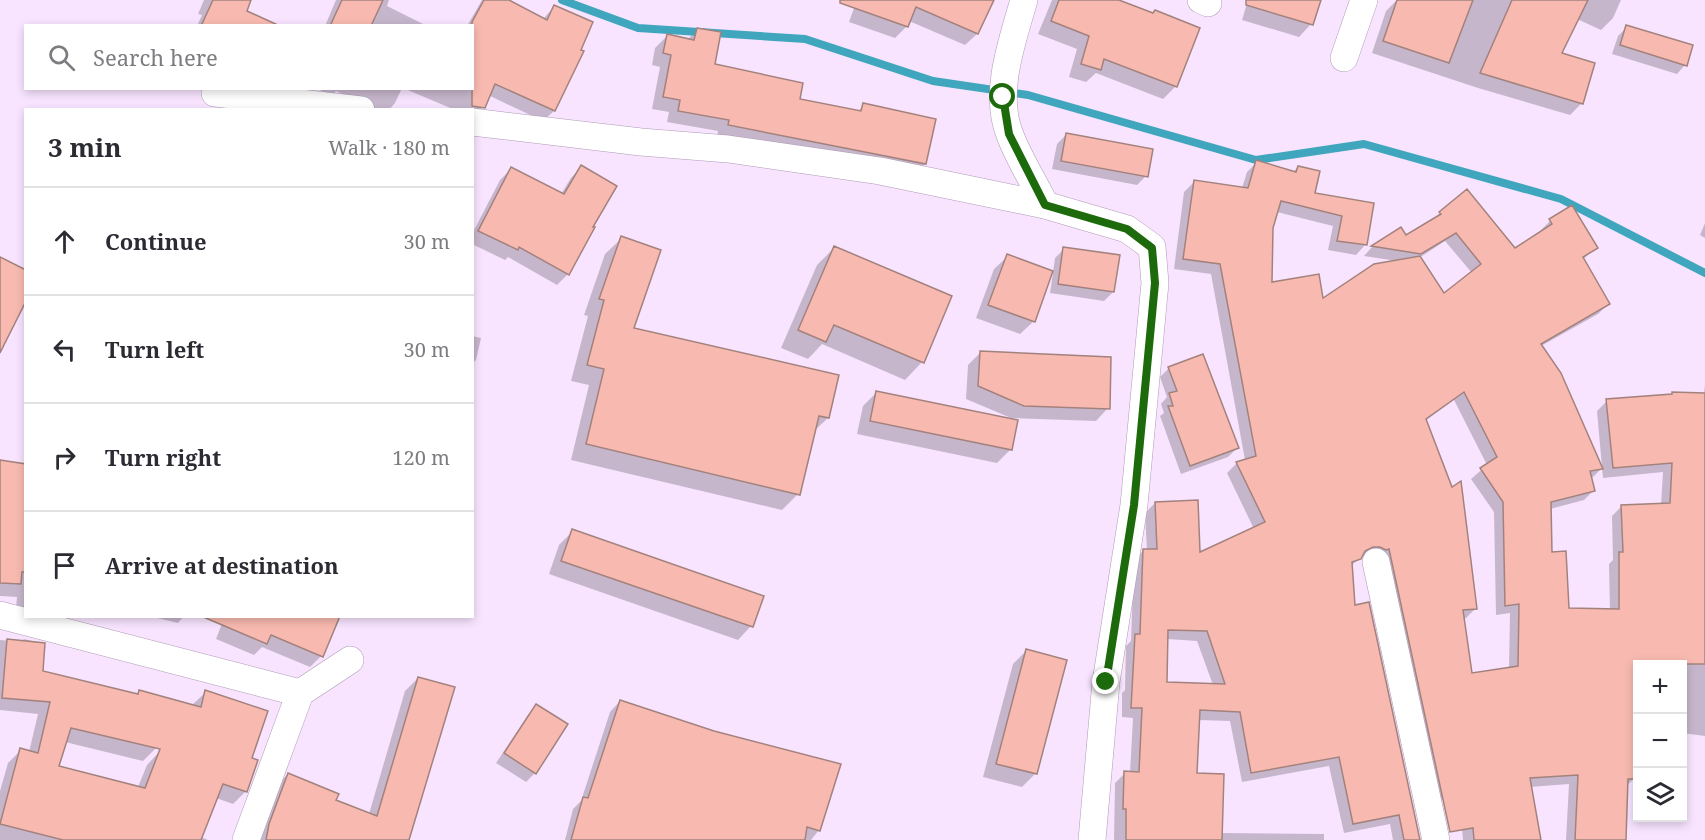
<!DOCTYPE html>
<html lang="en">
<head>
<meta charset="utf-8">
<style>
	body { margin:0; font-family:"Noto Serif",serif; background:#f2f2f3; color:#2b2b33 }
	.controls { position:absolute; right:18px; bottom:18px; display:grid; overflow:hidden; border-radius:0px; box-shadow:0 3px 9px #0003 }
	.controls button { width:54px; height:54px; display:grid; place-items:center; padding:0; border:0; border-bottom:2px solid #e1e1e2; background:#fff; color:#2b2b33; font:30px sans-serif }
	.stop { position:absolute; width:18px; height:18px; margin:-14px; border:4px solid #1c6a0b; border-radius:50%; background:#fff }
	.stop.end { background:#1c6a0b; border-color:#fff; box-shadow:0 2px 6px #0008 }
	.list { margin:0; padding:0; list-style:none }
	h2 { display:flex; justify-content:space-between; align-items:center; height:78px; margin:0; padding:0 24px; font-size:26px }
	h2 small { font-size:20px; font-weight:400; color:#7c7c81 }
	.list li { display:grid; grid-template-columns:39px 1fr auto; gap:18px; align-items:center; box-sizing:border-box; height:108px; padding:0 24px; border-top:2px solid #e1e1e2 }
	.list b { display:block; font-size:22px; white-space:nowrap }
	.list em { font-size:20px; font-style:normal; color:#7c7c81 }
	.icon { flex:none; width:33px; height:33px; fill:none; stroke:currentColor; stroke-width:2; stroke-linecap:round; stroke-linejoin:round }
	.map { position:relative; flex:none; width:1705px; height:840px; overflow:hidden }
	.search { position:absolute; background:#fff; box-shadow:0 3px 9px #0003; left:24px; top:24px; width:450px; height:66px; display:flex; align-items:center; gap:15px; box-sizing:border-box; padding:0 21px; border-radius:0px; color:#7c7c81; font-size:22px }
	.panel { position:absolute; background:#fff; box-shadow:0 3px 9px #0003; left:24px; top:108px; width:450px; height:510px; border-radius:0px }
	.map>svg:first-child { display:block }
	.shadow { fill:#0003; fill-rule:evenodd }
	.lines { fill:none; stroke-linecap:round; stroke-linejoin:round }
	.stream { stroke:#40a6bd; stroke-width:8 }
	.building { fill:#f8bab0; stroke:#a3827d; stroke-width:1.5; fill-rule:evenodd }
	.minor-casing { stroke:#ae9bb4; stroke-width:28 }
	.minor { stroke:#fff; stroke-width:27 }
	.route { stroke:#1c6a0b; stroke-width:8 }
</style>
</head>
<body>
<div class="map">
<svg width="1705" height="840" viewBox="0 0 1705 840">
	<rect width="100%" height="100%" fill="#f8e4ff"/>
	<g class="shadow">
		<path d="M204 0H247L245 12 278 26H197L202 15 198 14Z"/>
		<path d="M336 0H389L387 6 427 26H325Z"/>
		<path d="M482 0H506L543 19 554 7 582 52 554 111 543 121 488 95 483 107 473 117 472 110H455L403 88H472V26H467Z"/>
		<path d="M857 0H992L977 34 965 45 909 21 907 26 895 38 849 22Z"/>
		<path d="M1052 0H1115L1176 86 1163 99 1096 73 1086 82 1069 77 1077 49 1038 34Z"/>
		<path d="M1248 0H1319L1311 24 1299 37 1242 20Z"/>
		<path d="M1397 0H1621L1613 18 1601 30 1577 19 1560 54 1582 103 1570 115 1478 88 1372 53 1386 11Z"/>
		<path d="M1627 27 1685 65 1677 74 1612 54 1618 36Z"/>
		<path d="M697 30 713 65 798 100 857 112 864 105 925 164 913 175 717 136 718 131 667 122 669 112 652 109 660 67 652 65 655 48 667 36 687 40Z"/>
		<path d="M316 88H402L395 103 389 110H376L336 91 332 96Z"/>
		<path d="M1066 135 1146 176 1137 185 1052 169 1057 144Z"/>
		<path d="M1257 162 1293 172 1298 167 1313 194 1373 205 1365 245 1356 255 1328 250 1333 226 1277 212 1272 228 1270 284 1322 300 1397 261 1364 256 1372 247 1400 229 1406 237 1432 221 1440 213 1514 250 1542 232 1541 230 1550 221 1596 248 1582 260 1608 304 1598 314 1541 346 1601 469 1591 479 1594 490 1584 500 1550 509 1551 554 1568 610 1610 611 1609 564 1613 560 1612 516 1622 506 1661 505 1663 472 1603 478 1597 411 1607 401 1671 395 1673 393 1704 394 1705 384V736L1682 733V664H1638V725L1635 724 1634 779 1626 786 1624 840H1566L1569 784 1530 787 1540 840H1463L1457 771H1443L1442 799 1433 807 1370 556H1362L1350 567 1353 607 1418 840H1393L1390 824 1344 833 1329 766 1242 782 1230 721 1198 720 1196 775 1221 833 1324 834V840H1114L1115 783 1125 773H1130L1133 718 1122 717V693L1125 690 1126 646 1131 641 1134 560 1144 550H1147L1145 513 1155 503 1199 555 1254 529 1227 473 1237 463 1245 460 1211 274 1174 269 1184 192 1194 182 1242 188 1247 172ZM1445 241 1472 273 1443 295 1419 258ZM1454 400 1487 465 1471 479 1494 512 1496 615 1510 613 1509 669 1471 675 1463 619 1466 618 1476 608 1425 421ZM1167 639 1197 641 1213 685 1165 684Z"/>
		<path d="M581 167 591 228 568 274 557 285 508 257 505 260 472 244V234L500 180 511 169 561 194 571 178Z"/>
		<path d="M1705 223V238L1700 235Z"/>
		<path d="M622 238 632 329 828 418 813 432 798 494 782 510 571 460 589 385 571 381 588 316 584 315 605 254Z"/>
		<path d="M834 248 922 362 905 380 822 344 808 359 781 348 817 265Z"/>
		<path d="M1064 249 1113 292 1104 301 1050 293 1053 273 1051 272 1034 321 1020 334 976 318 994 269 1008 256 1053 272 1055 258Z"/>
		<path d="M472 336 481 338 476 360 472 364Z"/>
		<path d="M981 352 1108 408 1096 421 1011 418 966 399 968 365Z"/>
		<path d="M1169 368 1237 448 1228 457 1181 474 1160 416 1164 413 1161 404 1167 397 1160 377Z"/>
		<path d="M877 392 1011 449 997 463 857 434 863 406Z"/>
		<path d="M0 462 26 466V616L15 618 17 597 0 596Z"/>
		<path d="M573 531 762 597 751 626 738 640 549 574 559 545Z"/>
		<path d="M149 616H184L178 623Z"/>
		<path d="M225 616H338L321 656 310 667 262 647 254 655 216 639Z"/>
		<path d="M24 639 44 644 41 673 136 695 139 692 156 748 143 761 65 742 57 767 138 787 147 765 160 751 192 705 206 692 250 759 246 791 233 804 216 798 201 837 208 840H0V791L8 763 21 750 29 752 38 714 0 710V640L21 642Z"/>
		<path d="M1026 651 1036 773 1022 787 983 777 1013 664Z"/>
		<path d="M418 678 407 840H256L275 787 288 774 334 801 369 814 405 691Z"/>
		<path d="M620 701 819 830 811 840H565L573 809 581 801 610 712Z"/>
		<path d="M537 706 535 773 526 782 496 763 528 715Z"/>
	</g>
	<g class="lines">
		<path class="stream" d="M562 0 638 28 805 39 933 81 1028 95 1256 160 1364 144 1561 199 1705 273"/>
	</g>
	<g class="building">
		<path d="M213 0H251L247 11 280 26H201Z"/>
		<path d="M342 0H383L371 26H330Z"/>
		<path d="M484 0H509L547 20 554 5 593 22 581 50 584 51 555 111 495 84 485 108 472 106V22Z"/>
		<path d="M840 0H994L978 34 916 7 908 27 840 3Z"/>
		<path d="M1059 0H1119L1153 13 1155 10 1200 28 1177 87 1104 59 1101 70 1081 64 1089 36 1051 21Z"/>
		<path d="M1246 0H1321L1313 25 1246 5Z"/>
		<path d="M1397 0H1473L1449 63 1383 41Z"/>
		<path d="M1512 0H1588L1562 53 1595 63 1583 104 1480 73Z"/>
		<path d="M1626 25 1693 45 1687 66 1620 45Z"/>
		<path d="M697 28 721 32 715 64 803 83 800 99 861 111 863 103 936 119 926 164 728 125 729 120 678 111 680 100 663 97 671 55 663 53 667 34 694 40Z"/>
		<path d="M1066 133 1153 149 1148 177 1061 161Z"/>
		<path d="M1256 160 1296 172 1298 166 1320 171 1315 193 1374 203 1367 245 1337 241 1342 216 1281 201 1273 228 1272 282 1319 274 1323 298 1374 264 1420 256 1444 293 1481 264 1456 233 1421 254 1371 246 1401 227 1406 235 1441 214 1439 212 1467 189 1515 248 1552 224 1549 219 1572 205 1598 248 1583 257 1610 304 1541 344 1561 373 1603 469 1590 471 1595 491 1551 502 1552 552 1566 551 1569 608 1619 609V552H1623L1621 505 1670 503 1672 463 1613 468 1606 399 1672 394V392L1705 393V664H1638L1635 779H1628L1626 840H1575L1578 775 1530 778 1541 840H1474L1473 828 1450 832 1389 549 1386 550 1380 547H1373L1365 551 1361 559 1352 562 1355 605 1369 602 1420 840H1404L1399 815 1353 824 1339 757 1251 773 1240 712 1200 710 1197 773 1224 774 1222 840H1126V809H1123L1124 771 1139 772 1141 729 1142 708H1131L1135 634H1140L1143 549H1157L1155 502 1198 500 1200 552 1265 522 1236 462 1256 456 1220 264 1183 259 1194 180 1248 188ZM1464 392 1497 457 1480 468 1503 502 1505 606 1519 604 1518 666 1472 673 1463 610 1477 609 1461 481 1452 487 1426 419ZM1168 630 1207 631 1225 684 1167 682Z"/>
		<path d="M581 165 617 186 593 227H595L569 275 519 247 518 250 478 231 511 167 564 194Z"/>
		<path d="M621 236 661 250 634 328 839 375 829 418 819 416 800 495 586 444 604 369 587 365 604 300 599 299Z"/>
		<path d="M834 246 952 296 924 363 834 325 826 342 798 330Z"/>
		<path d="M1063 247 1120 255 1114 292 1058 284Z"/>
		<path d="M1007 254 1053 271 1035 322 988 305Z"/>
		<path d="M0 257 26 270V301L0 353Z"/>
		<path d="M980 351 1111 357 1110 409 1024 406 978 386Z"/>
		<path d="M1203 354 1239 448 1190 466 1168 406H1173L1169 393 1177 391 1168 367Z"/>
		<path d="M876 391 1018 420 1012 450 870 421Z"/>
		<path d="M0 460 26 464V572H22L21 584 0 583Z"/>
		<path d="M572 529 764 596 753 627 561 561Z"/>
		<path d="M201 616H340L323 657 271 635 267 644Z"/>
		<path d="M7 639 45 643 43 671 138 694 139 690 201 707 205 690 268 711 252 758 258 760 247 792 223 784 201 840H63L0 824 20 748 38 753 50 702 2 698ZM71 728 160 749 145 788 59 766Z"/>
		<path d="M1026 649 1067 660 1037 774 996 764Z"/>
		<path d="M418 677 455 687 409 840H266L269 824 288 773 339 794 336 800 377 816Z"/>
		<path d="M620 700 714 731 841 764 820 831 807 827 805 840H571L583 797 588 798Z"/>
		<path d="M536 704 568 724 536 774 504 753Z"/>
	</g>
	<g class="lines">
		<g class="minor-casing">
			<g id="minor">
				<path d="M1024 0C1012 42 993 93 1010 135 1019 159 1034 182 1045 205"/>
				<path d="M1201 0 1208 3"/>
				<path d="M1344 58 1364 0"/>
				<path d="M215 93 361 110"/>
				<path d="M472 122 641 142 728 149 880 171 1045 205 1127 229 1152 247 1155 283 1134 505 1106 682 1092 840"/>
				<path d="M1376 562 1436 840"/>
				<path d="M0 615 300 693"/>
				<path d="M246 840 300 693 350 660"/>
			</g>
		</g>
		<use href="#minor" class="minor"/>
	</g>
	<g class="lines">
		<path class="route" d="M1003 97 1009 134 1045 205 1127 229 1152 248 1155 283 1134 505 1106 682"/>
	</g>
</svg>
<div class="controls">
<button>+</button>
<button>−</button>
<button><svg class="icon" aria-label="layers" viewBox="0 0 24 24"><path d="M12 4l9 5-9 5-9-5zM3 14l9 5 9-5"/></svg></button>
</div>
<div class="stop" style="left:1003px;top:97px"></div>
<div class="stop end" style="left:1106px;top:682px"></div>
<div class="search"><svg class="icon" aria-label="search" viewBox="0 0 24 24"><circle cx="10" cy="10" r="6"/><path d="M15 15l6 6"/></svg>Search here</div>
<section class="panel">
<h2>3 min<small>Walk · 180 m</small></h2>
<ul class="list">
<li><svg class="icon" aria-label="ahead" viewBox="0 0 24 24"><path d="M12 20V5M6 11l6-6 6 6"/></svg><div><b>Continue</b></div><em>30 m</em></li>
<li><svg class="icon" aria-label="left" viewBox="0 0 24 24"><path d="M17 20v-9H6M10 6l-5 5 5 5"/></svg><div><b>Turn left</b></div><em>30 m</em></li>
<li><svg class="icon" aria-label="right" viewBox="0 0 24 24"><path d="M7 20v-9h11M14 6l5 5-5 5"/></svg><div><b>Turn right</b></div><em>120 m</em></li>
<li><svg class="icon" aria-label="arrive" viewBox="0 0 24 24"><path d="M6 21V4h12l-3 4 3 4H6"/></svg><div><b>Arrive at destination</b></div></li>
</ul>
</section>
</div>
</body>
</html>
